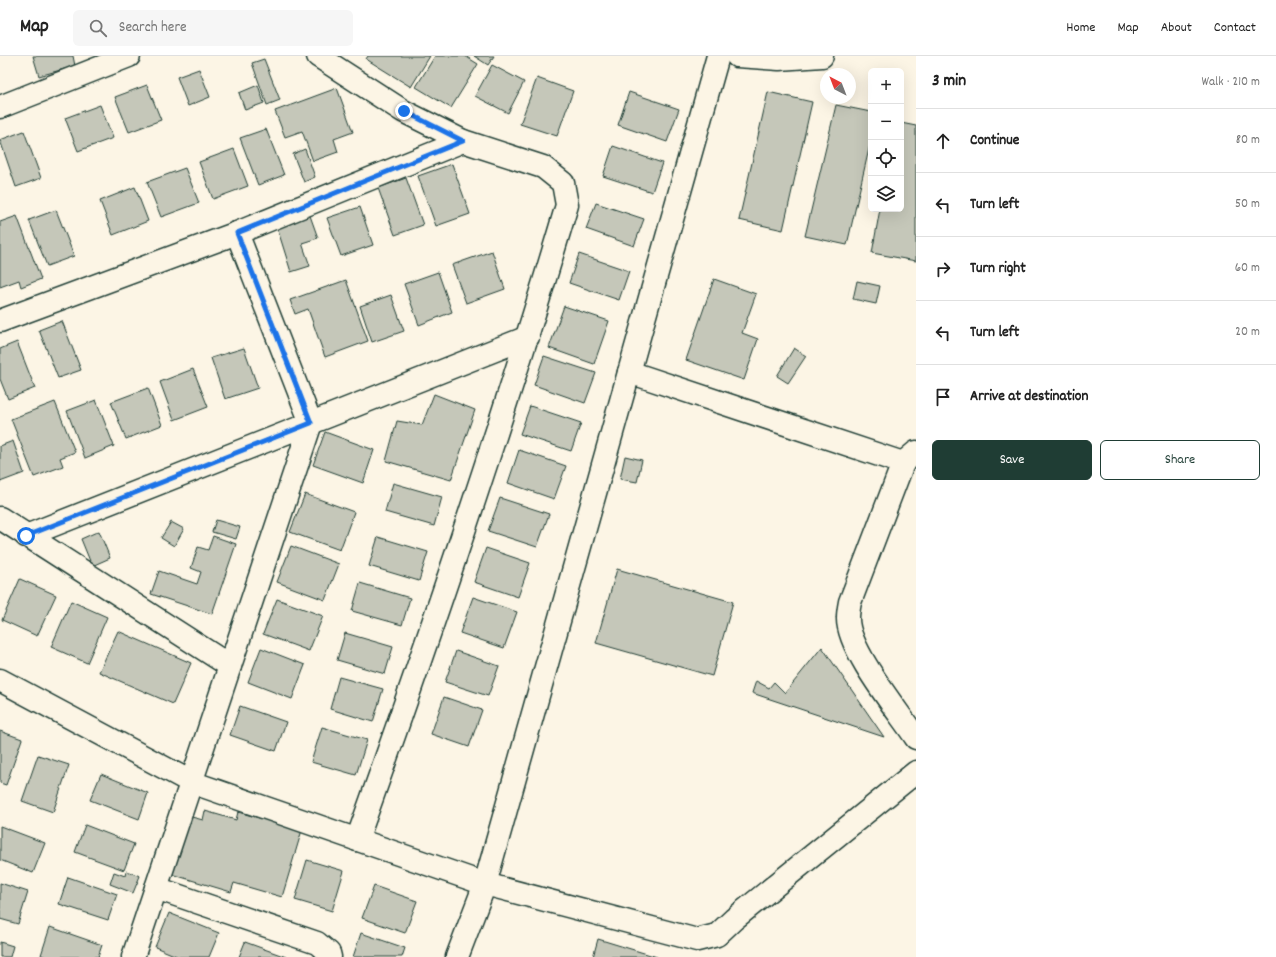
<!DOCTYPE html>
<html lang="en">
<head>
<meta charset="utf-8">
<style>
	body { margin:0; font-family:Dekko,sans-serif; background:#f6f6f6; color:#222 }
	.controls { position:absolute; right:12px; top:12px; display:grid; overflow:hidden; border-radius:6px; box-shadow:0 4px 16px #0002 }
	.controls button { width:36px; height:36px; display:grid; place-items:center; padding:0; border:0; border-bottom:1px solid #e0e0e0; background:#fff; color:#222; font:20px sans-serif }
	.compass { position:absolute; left:820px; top:12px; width:36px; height:36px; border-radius:50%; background:#fff; box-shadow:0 4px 16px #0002; rotate:318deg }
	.stop { position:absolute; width:12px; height:12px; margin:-9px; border:3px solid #1a73e8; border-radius:50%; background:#fff }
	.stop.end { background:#1a73e8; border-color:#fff; box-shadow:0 1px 4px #0008 }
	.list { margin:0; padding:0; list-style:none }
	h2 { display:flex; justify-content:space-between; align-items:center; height:52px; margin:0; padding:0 16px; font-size:17px }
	h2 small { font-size:13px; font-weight:400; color:#767676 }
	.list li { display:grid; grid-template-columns:26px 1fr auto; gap:12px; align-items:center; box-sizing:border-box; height:64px; padding:0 16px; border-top:1px solid #e0e0e0 }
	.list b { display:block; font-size:15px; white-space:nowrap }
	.list em { font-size:13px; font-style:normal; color:#767676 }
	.actions { display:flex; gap:8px; padding:12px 16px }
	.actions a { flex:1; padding:9px 0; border:1px solid #1f3d34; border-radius:6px; text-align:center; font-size:14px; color:#1f3d34 }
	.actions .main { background:#1f3d34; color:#fff }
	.icon { flex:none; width:22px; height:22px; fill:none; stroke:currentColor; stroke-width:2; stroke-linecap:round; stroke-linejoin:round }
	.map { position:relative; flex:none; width:916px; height:901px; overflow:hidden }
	header { display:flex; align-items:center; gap:24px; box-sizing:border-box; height:56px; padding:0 20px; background:#fff; border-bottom:1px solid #e0e0e0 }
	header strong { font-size:19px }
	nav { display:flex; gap:22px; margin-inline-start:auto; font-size:14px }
	.search { width:280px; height:36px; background:#f6f6f6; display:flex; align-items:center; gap:10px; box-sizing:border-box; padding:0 14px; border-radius:6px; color:#767676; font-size:15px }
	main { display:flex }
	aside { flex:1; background:#fff }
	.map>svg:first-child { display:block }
	.building { fill:#c5c7b9; stroke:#1f3d34 }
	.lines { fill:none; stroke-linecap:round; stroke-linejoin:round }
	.minor-casing { stroke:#1f3d34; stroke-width:25 }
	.minor { stroke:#fcf5e5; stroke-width:22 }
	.route { stroke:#1a73e8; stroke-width:5 }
</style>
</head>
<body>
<header>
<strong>Map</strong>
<div class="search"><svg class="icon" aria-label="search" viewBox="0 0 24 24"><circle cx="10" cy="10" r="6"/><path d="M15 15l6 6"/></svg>Search here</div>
<nav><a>Home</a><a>Map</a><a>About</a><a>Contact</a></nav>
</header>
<main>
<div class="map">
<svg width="916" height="901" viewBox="0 0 916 901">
	<rect width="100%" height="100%" fill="#fcf5e5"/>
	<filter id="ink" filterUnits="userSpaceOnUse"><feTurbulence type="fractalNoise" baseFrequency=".025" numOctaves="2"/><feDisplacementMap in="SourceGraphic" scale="8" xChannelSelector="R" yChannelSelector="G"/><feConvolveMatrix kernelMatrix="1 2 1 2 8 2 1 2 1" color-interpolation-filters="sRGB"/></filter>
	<g filter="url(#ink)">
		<g class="building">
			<path d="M33 0H73L75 10 39 20Z"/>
			<path d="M368 0H430L411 31 366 3Z"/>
			<path d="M435 0H465L478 8 451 52 416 31Z"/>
			<path d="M474 0H494L488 9Z"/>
			<path d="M264 3 280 44 267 49 252 7Z"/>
			<path d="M492 9 524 26 508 57 475 40Z"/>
			<path d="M199 13 210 41 188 50 177 21Z"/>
			<path d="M537 22 573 35 557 80 520 68Z"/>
			<path d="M147 29 161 64 129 76 115 41Z"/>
			<path d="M258 29 264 47 245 54 239 37Z"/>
			<path d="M337 32 353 76 334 83 338 96 313 105 302 75 285 81 275 55Z"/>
			<path d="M629 36 679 53 667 86 618 69Z"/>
			<path d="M768 36 812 46 783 174 739 164Z"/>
			<path d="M100 49 113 82 78 95 65 62Z"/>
			<path d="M836 49 871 56V84L847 189 805 180Z"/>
			<path d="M901 67 916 70V205L872 197 880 153H901Z"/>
			<path d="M266 73 284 119 258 129 240 82Z"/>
			<path d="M24 75 41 122 16 131 0 84Z"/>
			<path d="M613 90 662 107 652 136 603 120Z"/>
			<path d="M234 93 248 130 213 143 199 106Z"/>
			<path d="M305 93 315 121 304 126 293 98Z"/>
			<path d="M452 108 470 158 436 170 418 120Z"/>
			<path d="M185 112 199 147 161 161 147 126Z"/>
			<path d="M406 122 423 169 395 179 378 132Z"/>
			<path d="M135 131 148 165 113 179 100 145Z"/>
			<path d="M596 147 644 163 634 190 586 173Z"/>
			<path d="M360 151 373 189 341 200 327 162Z"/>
			<path d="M56 154 74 200 47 210 29 164Z"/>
			<path d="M308 154 318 182 302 187 310 210 291 216 275 165Z"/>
			<path d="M17 160 41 223 21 231 19 224 0 231V166Z"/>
			<path d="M492 195 505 233 466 247 452 209Z"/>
			<path d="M579 198 629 215 619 244 569 227Z"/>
			<path d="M438 216 452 256 419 269 404 228Z"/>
			<path d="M714 223 756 238 742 277 758 283 744 324 686 304Z"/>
			<path d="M346 224 368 285 325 301 308 253 295 258 290 244Z"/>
			<path d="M857 225 880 230 876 248 853 243Z"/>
			<path d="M391 239 404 275 372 286 360 250Z"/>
			<path d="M564 250 609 265 594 308 549 292Z"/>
			<path d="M62 265 81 314 58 322 39 274Z"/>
			<path d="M17 286 35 332 8 343 0 323V293Z"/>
			<path d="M244 292 258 332 225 343 211 302Z"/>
			<path d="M794 292 806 300 788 327 777 320Z"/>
			<path d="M544 300 596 317 585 347 534 329Z"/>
			<path d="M193 313 208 351 174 364 160 326Z"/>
			<path d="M148 332 162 369 126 383 111 346Z"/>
			<path d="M434 338 475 354 451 424 386 405 397 365 422 369Z"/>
			<path d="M96 344 114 390 85 402 67 355Z"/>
			<path d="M55 346 75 396 60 402 63 410 34 421 11 363Z"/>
			<path d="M530 350 581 367 571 395 520 378Z"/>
			<path d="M325 376 374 394 363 427 313 409Z"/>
			<path d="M13 385 24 417 0 426V390Z"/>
			<path d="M519 394 566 410 554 443 508 427Z"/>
			<path d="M625 400 642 404 637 426 620 423Z"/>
			<path d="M393 427 442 441 434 470 385 456Z"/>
			<path d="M305 438 354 456 340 494 290 476Z"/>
			<path d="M500 442 549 458 537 491 488 475Z"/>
			<path d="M216 464 240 471 236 483 212 476Z"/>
			<path d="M171 466 184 473 174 490 161 482Z"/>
			<path d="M99 475 110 502 92 510 81 483Z"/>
			<path d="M213 480 236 488 212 558 151 538 159 515 197 528 201 516 191 512 198 491 208 494Z"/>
			<path d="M378 481 428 496 419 525 369 510Z"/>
			<path d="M291 490 339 508 325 544 277 526Z"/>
			<path d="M486 492 530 507 518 541 474 526Z"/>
			<path d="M617 513 733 546 712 620 596 587Z"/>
			<path d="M20 523 56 539 37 580 2 564Z"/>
			<path d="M360 527 410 542 402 569 352 555Z"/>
			<path d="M473 541 517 556 504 592 460 577Z"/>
			<path d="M277 543 323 560 309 595 263 578Z"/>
			<path d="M71 545 107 561 87 607 51 591Z"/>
			<path d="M118 575 191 607 173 648 99 616Z"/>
			<path d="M345 577 393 591 385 618 337 604Z"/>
			<path d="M822 591 884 681 752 637 756 625 769 632 774 626 785 637Z"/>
			<path d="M261 592 305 609 292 643 248 626Z"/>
			<path d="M456 595 499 610 488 640 445 626Z"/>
			<path d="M339 621 383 633 373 666 330 653Z"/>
			<path d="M444 641 482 654 469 691 431 678Z"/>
			<path d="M240 650 286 666 276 695 230 679Z"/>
			<path d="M322 671 367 684 356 719 311 706Z"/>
			<path d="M0 675 22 683 6 729 0 727Z"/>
			<path d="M38 699 69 709 53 756 22 745Z"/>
			<path d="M101 718 148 737 139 763 90 744Z"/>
			<path d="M205 755 236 764 238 756 302 774 282 841 234 827 231 836 171 818 188 760 203 764Z"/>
			<path d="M85 769 134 788 124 814 75 796Z"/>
			<path d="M0 770 45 787 33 817 0 804Z"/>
			<path d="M307 804 344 815 332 855 295 844Z"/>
			<path d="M126 815 140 820 133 837 110 828 114 816 125 820Z"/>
			<path d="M68 821 117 838 108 864 59 848Z"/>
			<path d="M0 827 28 836 18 868 0 863Z"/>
			<path d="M374 830 417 845 405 877 362 862Z"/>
			<path d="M169 857 219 877 209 901H179L155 891Z"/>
			<path d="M50 871 102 889 98 901H46L41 899Z"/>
			<path d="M361 877 405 892 402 901H353Z"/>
			<path d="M598 883 657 901H593Z"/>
			<path d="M0 886 13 890 10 901H0Z"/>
			<path d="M245 886 286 901H239Z"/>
		</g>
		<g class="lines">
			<g class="minor-casing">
				<g id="minor">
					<path d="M318 0 403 55 463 85 543 111 563 127 567 149C504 363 432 574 357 784"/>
					<path d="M737 0 779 3 822 0"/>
					<path d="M0 51 129 0"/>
					<path d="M0 265 237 177 463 85"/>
					<path d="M629 316 903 407"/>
					<path d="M916 396 903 407 850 546C849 551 848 557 848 562 847 593 898 655 916 682"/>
					<path d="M0 462 230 610"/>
					<path d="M26 480 528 281"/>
					<path d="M0 624 191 726 485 828 697 884 717 879 734 863 916 716"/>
					<path d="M156 832 317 887 329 897 330 901"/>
					<path d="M133 901 311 367 237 177"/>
					<path d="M457 901 485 828 718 0"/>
				</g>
			</g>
			<use href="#minor" class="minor"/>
		</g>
	</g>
	<g class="lines" filter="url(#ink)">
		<path class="route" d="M26 480 311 367 237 177 463 85 404 55"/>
	</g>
</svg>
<div class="controls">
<button>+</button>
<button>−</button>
<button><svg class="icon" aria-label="locate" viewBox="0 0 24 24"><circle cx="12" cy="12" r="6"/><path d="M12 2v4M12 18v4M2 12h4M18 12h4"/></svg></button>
<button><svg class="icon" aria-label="layers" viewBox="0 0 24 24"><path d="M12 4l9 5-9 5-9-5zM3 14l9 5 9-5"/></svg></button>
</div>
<svg class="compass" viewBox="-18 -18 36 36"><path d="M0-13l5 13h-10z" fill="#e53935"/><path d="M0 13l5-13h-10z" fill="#767676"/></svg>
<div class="stop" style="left:26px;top:480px"></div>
<div class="stop end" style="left:404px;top:55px"></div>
</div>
<aside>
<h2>3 min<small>Walk · 210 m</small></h2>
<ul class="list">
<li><svg class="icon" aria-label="ahead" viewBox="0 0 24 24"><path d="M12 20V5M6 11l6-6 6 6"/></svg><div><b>Continue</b></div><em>80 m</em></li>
<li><svg class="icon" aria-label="left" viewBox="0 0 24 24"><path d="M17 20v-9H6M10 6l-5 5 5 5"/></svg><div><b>Turn left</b></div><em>50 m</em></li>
<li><svg class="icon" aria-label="right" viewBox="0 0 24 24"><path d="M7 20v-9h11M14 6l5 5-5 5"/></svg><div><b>Turn right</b></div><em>60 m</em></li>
<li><svg class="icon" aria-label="left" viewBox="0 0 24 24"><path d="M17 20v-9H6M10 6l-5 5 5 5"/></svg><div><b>Turn left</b></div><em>20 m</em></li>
<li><svg class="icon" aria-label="arrive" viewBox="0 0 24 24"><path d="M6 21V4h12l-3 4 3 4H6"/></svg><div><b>Arrive at destination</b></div></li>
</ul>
<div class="actions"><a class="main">Save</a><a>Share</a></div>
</aside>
</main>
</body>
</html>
